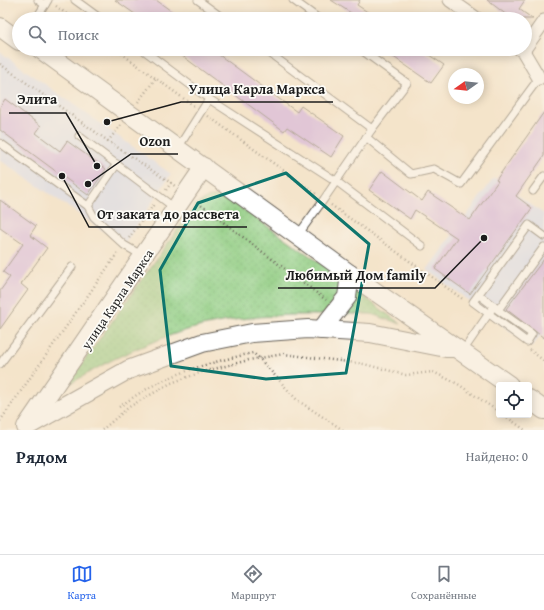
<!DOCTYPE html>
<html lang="ru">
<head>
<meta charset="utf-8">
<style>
	body { margin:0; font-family:"Gentium Book Plus",serif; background:#f2f2f3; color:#1f2937 }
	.controls { position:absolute; right:12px; bottom:12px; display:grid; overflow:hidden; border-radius:4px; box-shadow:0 2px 10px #0003 }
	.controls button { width:36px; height:36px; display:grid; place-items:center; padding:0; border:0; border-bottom:1px solid #e0e1e3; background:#fff; color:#1f2937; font:20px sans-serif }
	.compass { position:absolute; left:448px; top:68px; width:36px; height:36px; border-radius:50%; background:#fff; box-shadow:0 2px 10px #0003; rotate:255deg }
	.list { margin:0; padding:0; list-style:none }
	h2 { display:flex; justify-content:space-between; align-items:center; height:52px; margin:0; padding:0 16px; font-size:17px }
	h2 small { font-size:13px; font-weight:400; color:#747a83 }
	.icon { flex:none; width:22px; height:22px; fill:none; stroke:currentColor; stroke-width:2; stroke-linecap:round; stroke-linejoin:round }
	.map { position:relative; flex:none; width:544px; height:430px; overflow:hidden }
	.search { position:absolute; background:#fff; box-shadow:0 2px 10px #0003; left:12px; right:12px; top:12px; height:44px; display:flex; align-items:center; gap:10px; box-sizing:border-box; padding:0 14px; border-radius:22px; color:#747a83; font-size:15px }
	.sheet { height:124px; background:#fff }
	nav { display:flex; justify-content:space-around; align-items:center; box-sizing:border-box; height:56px; border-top:1px solid #e0e1e3; background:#fff; font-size:11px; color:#747a83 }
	nav a { display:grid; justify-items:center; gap:2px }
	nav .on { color:#2563eb }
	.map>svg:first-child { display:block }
	.built { fill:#cfdaf9 }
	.grass { fill:url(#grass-dots); stroke:#56744e }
	.building { fill:#c9a2e4 }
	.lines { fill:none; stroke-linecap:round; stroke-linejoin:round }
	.lane-casing { stroke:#686259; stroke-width:9 }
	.street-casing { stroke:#686259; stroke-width:15 }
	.secondary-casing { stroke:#686259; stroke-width:20 }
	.path { stroke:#686259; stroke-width:2.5; stroke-dasharray:1 3; stroke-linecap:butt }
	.lane { stroke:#fff; stroke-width:7 }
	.street { stroke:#fff; stroke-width:13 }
	.secondary { stroke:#fff; stroke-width:18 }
	.marked { fill:none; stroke:#0f766e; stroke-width:3; stroke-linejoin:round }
	.labels { text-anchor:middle; stroke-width:3.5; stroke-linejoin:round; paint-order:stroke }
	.street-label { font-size:13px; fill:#1c1c1c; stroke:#fdfcf7 }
	.leader { fill:none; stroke:#1c1c1c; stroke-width:1.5 }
	.callout-dot { fill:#1c1c1c; stroke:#fdfcf7; stroke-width:1.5 }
	.callout-label { font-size:14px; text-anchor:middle; font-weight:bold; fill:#1c1c1c; stroke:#fdfcf7; stroke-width:3.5; stroke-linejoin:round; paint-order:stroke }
</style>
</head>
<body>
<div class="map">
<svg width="544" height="430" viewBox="0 0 544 430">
	<defs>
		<pattern id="grass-dots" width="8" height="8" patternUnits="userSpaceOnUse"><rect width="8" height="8" fill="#90cc81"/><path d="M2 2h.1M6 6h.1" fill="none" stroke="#7caf6f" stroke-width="1.8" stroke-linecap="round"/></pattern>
	</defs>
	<rect width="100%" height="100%" fill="#fdfcf7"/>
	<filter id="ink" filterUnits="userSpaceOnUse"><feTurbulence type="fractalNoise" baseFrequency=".025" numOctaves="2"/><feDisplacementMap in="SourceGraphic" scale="8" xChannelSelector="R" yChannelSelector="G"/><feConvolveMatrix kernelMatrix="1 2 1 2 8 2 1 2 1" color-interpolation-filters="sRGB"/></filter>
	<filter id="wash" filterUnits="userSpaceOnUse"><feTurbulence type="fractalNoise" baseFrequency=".012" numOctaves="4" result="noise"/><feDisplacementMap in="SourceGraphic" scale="16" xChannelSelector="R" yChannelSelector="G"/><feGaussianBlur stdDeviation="0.9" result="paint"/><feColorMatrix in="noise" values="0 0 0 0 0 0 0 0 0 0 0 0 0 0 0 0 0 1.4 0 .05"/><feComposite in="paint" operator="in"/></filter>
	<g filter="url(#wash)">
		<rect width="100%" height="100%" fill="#f4e4cb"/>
		<g class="built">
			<path d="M0 52 171 174 124 245 0 160Z"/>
			<path d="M494 178 544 214V331L532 347 427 270Z"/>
		</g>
		<g class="grass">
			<path d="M224 196 333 272 341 287 335 301 322 315C282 314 241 317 202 326 172 333 142 346 114 359 98 367 82 377 66 386L195 205 209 197Z"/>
			<path d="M356 291 401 324 371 314H345Z"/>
		</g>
		<g id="blocks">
			<g class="building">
				<path d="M115 0H156L174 13 170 19H142Z"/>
				<path d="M331 0H360L357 5 378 19H347L351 13Z"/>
				<path d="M487 0H525L519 9 533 19H512Z"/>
				<path d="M173 49H211L297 112 301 106 344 136 331 157 287 127 284 131Z"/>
				<path d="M382 49H420L444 65 431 83Z"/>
				<path d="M5 99 41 126 36 133 60 151 67 141 106 169 88 195 0 130V107Z"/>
				<path d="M544 112V156L516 196 532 208 470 294 435 269 457 238 415 210 410 219 369 190 382 171 422 201 428 192 470 220 498 181 496 180Z"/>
				<path d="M0 200 36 226 30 235 47 248 21 284 28 290 0 329V291L10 277 3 272 23 244 0 228Z"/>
				<path d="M544 259V338L506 309Z"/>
			</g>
		</g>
	</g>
	<g filter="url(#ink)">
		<use href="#blocks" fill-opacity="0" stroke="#686259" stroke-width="1"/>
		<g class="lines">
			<g class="lane-casing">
				<g id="lane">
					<path d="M38 0 45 5"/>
					<path d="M75 0 101 19"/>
					<path d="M198 0 224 19"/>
					<path d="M293 0 319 19"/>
					<path d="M36 19 48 0"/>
					<path d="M142 49 209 99"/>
					<path d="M264 49 372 129 324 199 298 235"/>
					<path d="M360 49 407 83 372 129"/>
					<path d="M79 136 176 209"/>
					<path d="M366 137 411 174 434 169 461 184 539 78 540 79"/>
					<path d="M0 143 88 206 94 217 124 245 143 256"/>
					<path d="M178 148 209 99 336 181 422 246"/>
					<path d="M533 191 544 176"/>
					<path d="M88 206 117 164"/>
					<path d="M544 236 529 225 473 302 527 342 532 334 498 310 544 247"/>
					<path d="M479 295 496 308"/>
					<path d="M463 351 494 306"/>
					<path d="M0 364 72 267"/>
				</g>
			</g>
			<g class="street-casing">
				<g id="street">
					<path d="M450 0 477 19"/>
					<path d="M525 48 544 21"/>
					<path d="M520 49 523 51 539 78"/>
				</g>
			</g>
			<g class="secondary-casing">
				<g id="secondary">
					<path d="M0 27 19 41"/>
					<path d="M40 49 350 274 509 385"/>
					<path d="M321 330 347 297 350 274"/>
					<path d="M529 399 544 410"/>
					<path d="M28 424 204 167"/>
					<path d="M26 427 128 370 202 343 252 333 308 329 370 333 446 348H456"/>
				</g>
			</g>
			<g class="path">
				<path d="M56 6 73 19"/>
				<path d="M115 49 194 106"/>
				<path d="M0 64 108 141"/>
				<path d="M138 102 156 78"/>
				<path d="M208 116 316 194"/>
				<path d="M121 125 108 141 171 183"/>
				<path d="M166 190 171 183 175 186"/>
				<path d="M198 203 326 300"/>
				<path d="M331 205 464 300"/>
				<path d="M129 238 155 203"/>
				<path d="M530 350 544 361"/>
				<path d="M119 407C128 401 136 395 145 390 178 371 216 361 253 353L259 358 297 400 343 430"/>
				<path d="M504 415 525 430"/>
				<path d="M0 421 119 251"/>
				<path d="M102 430 129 407 171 383 202 372 249 360 284 354 364 364 406 375 433 372 458 384 499 412"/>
			</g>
			<use href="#lane" class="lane"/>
			<use href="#street" class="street"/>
			<use href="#secondary" class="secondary"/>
		</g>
	</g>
	<path d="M0 0H544V430H0ZM286 173 369 244 346 373 266 379 171 366 160 270 198 203Z" fill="#f4e4cb" fill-opacity=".55" fill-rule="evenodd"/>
	<path class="marked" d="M286 173 369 244 346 373 266 379 171 366 160 270 198 203Z"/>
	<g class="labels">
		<g class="street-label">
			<text transform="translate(117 299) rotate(-56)" y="5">улица Карла Маркса</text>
		</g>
	</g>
	<path class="leader" d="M107 122L181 102H333M97 166L66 113H9M88 184L131 154H178M62 176L89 227H247M484 238L435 288H278"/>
	<g class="callout-dot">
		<circle cx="107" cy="122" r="4"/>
		<circle cx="97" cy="166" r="4"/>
		<circle cx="88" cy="184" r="4"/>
		<circle cx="62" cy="176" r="4"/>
		<circle cx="484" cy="238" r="4"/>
	</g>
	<g class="callout-label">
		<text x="257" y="94">Улица Карла Маркса</text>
		<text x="37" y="104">Элита</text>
		<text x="155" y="146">Ozon</text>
		<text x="168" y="219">От заката до рассвета</text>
		<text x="356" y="280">Любимый Дом family</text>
	</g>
</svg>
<div class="controls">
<button><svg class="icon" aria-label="locate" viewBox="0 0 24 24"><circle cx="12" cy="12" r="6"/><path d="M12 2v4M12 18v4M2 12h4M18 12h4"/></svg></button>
</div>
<svg class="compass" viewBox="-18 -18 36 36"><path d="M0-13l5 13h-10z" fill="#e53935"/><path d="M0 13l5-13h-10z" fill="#747a83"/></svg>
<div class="search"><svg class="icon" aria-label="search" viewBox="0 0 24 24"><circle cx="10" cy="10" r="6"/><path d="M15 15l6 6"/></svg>Поиск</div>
</div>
<section class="sheet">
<h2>Рядом<small>Найдено: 0</small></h2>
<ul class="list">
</ul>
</section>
<nav>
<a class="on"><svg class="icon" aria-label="map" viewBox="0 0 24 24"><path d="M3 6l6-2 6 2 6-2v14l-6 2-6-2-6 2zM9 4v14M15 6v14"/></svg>Карта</a>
<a><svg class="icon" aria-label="directions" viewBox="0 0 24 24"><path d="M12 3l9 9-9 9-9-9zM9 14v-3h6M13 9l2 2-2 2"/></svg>Маршрут</a>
<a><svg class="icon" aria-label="saved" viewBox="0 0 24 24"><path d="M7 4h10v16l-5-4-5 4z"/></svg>Сохранённые</a>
</nav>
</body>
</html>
